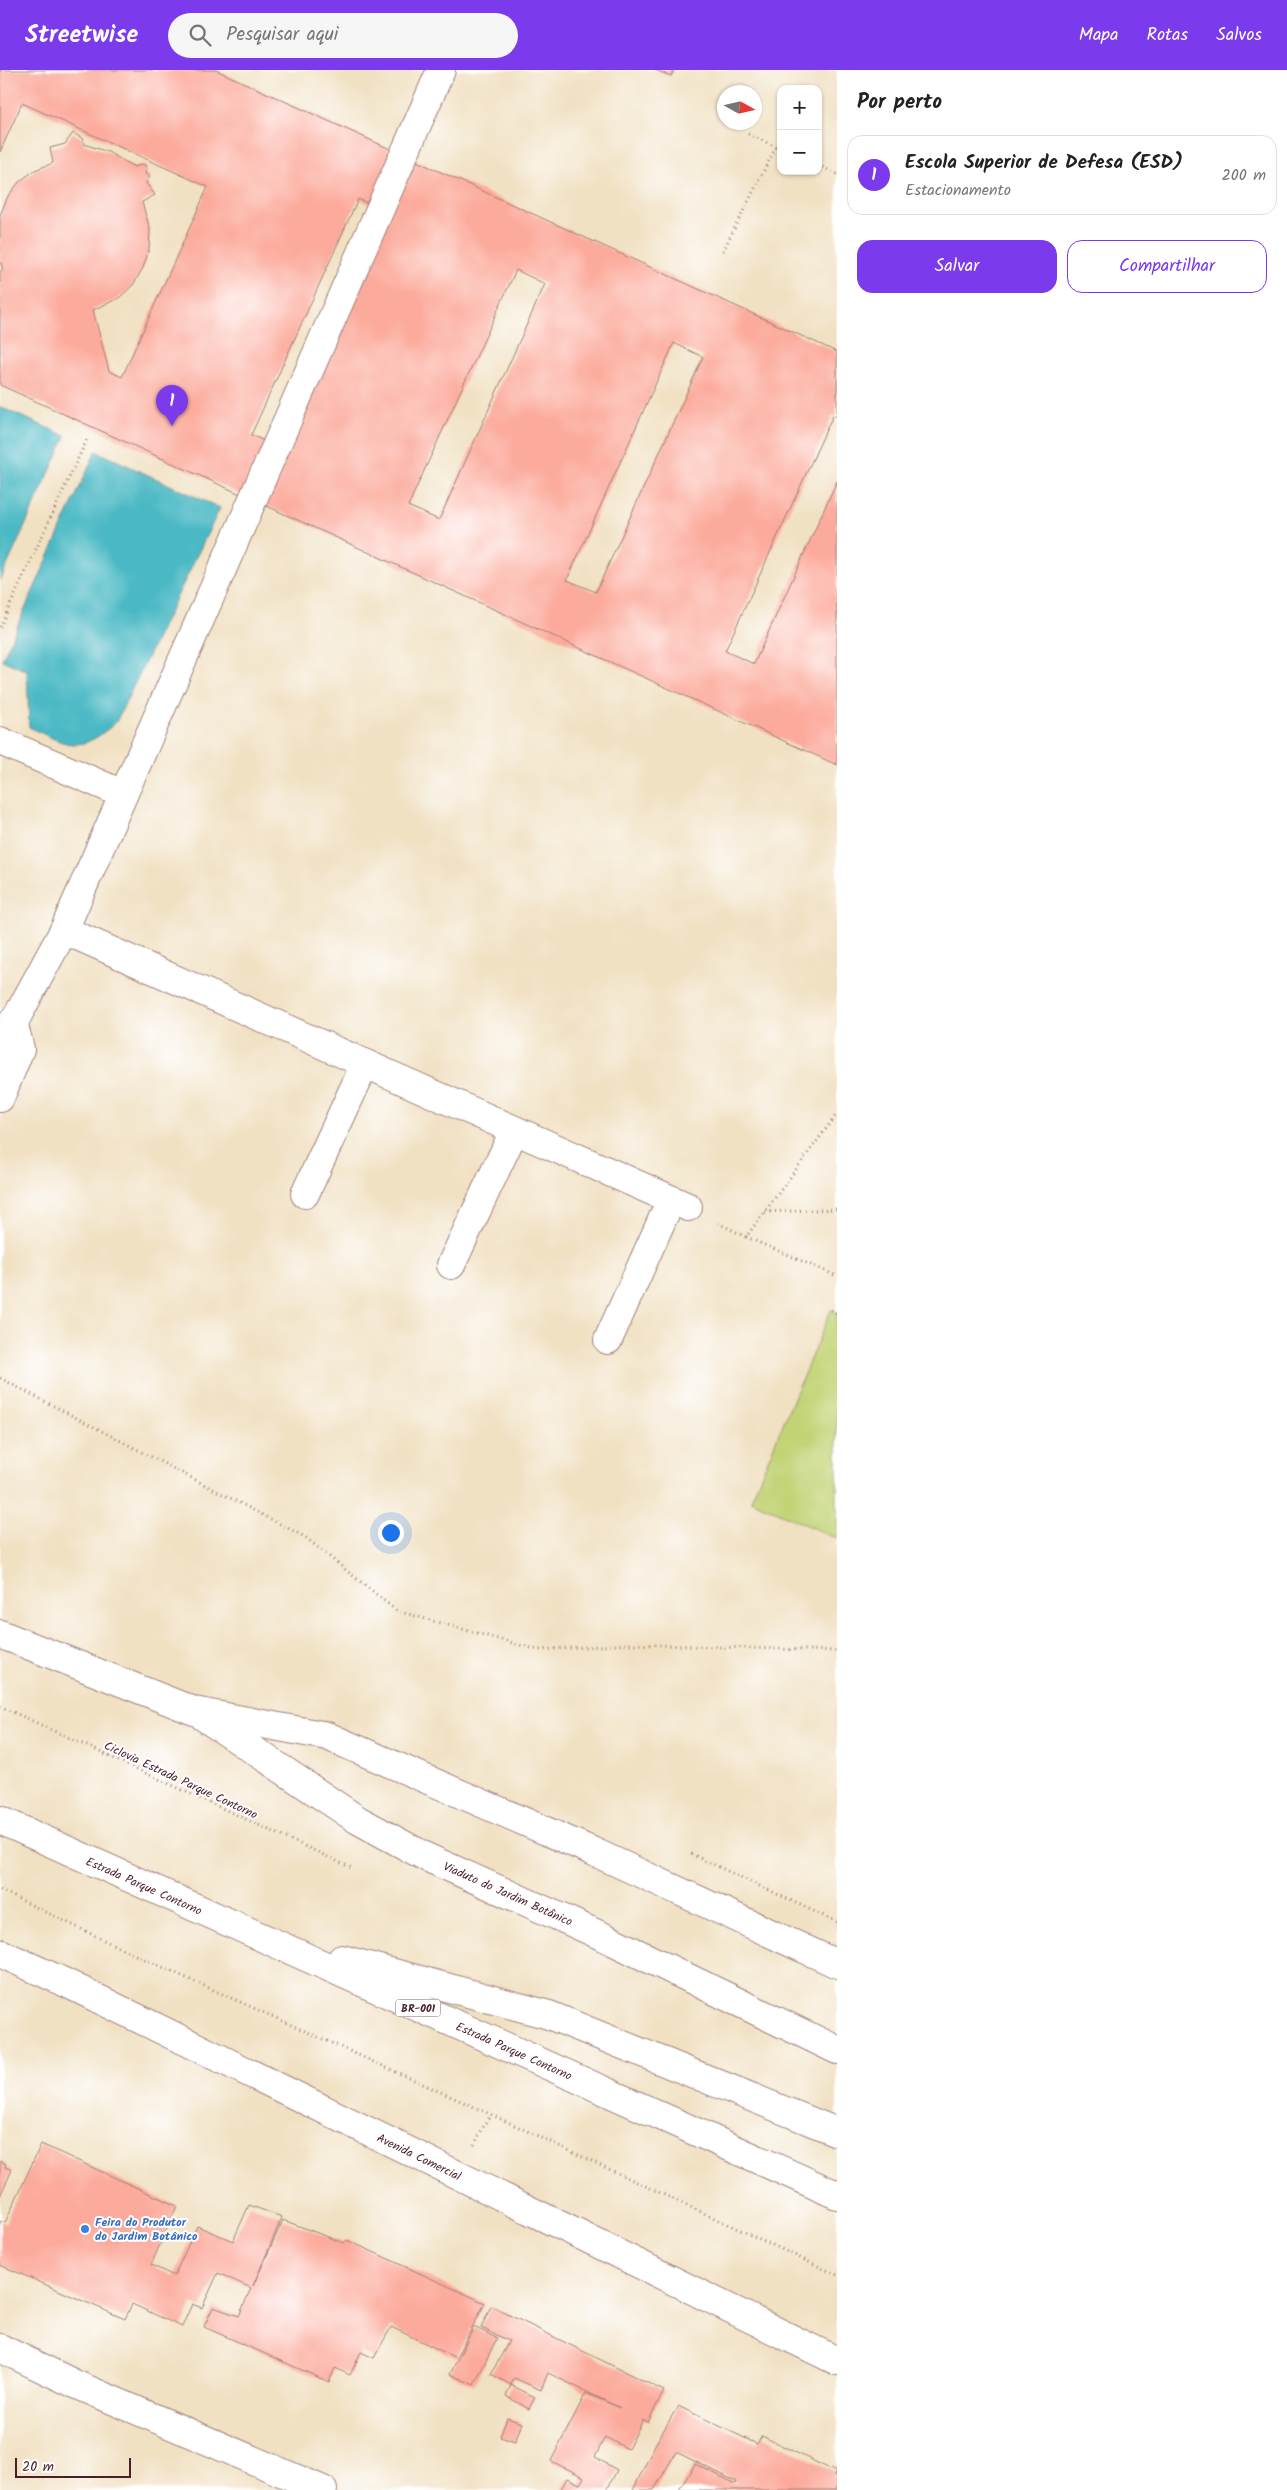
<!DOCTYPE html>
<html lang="pt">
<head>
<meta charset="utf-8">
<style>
	body { margin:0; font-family:Kalam,sans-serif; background:#f6f6f6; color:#222 }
	.controls { position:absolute; right:15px; top:15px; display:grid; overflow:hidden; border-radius:10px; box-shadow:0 1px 4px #0004 }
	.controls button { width:45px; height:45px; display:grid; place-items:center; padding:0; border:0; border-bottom:1px solid #e0e0e0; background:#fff; color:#222; font:25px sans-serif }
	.compass { position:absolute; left:717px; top:15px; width:45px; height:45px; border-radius:50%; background:#fff; box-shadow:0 1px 4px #0004; rotate:98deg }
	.scale { position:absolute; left:15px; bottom:12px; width:116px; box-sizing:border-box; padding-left:5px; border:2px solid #4a1f2b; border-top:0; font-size:14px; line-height:18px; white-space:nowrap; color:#4a1f2b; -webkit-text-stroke:4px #fff; paint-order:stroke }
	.you { position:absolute; left:390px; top:1462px; width:18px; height:18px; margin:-12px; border:4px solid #fff; border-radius:50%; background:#1a73e8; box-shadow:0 0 0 8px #1a73e833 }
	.badge { display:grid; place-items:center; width:32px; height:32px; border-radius:50%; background:#7c3aed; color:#fff; font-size:16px; font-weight:700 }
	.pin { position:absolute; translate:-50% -41px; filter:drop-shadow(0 1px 2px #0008) }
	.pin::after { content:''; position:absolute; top:26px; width:18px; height:15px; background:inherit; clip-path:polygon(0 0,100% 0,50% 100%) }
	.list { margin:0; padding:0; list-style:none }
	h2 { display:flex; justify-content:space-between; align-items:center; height:65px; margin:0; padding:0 20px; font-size:21px }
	h2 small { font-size:16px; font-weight:400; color:#767676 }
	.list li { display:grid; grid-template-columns:32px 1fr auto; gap:15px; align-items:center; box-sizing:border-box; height:80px; margin:0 10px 10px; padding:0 10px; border:1px solid #e0e0e0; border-radius:15px }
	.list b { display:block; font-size:19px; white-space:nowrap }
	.list p { margin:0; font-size:16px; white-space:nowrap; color:#767676 }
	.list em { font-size:16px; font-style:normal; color:#767676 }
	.actions { display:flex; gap:10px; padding:15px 20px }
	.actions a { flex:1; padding:11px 0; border:1px solid #7c3aed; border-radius:15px; text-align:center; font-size:18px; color:#7c3aed }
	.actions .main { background:#7c3aed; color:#fff }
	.icon { flex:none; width:28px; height:28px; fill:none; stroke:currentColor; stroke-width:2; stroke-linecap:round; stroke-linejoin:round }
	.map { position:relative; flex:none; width:837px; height:2420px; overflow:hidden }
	header { display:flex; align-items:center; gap:30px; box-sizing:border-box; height:70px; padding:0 25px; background:#7c3aed; color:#fff }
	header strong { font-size:24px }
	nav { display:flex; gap:28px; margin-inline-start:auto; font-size:18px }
	.search { width:350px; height:45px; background:#f6f6f6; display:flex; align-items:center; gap:12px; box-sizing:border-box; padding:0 18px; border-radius:28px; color:#767676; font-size:19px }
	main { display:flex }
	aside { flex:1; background:#fff }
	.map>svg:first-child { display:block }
	.green { fill:#c3d477; stroke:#867a51 }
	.water { fill:#4bb9c5; stroke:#4a6c78 }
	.building { fill:#fcaa9b; fill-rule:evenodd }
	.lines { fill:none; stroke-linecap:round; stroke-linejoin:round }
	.minor-casing { stroke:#9e8077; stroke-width:30 }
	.highway-casing { stroke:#9e8077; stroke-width:30 }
	.path { stroke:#9e8077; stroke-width:3; stroke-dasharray:1 4; stroke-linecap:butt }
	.minor { stroke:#fff; stroke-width:28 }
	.highway { stroke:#fff; stroke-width:28 }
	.shop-dot { fill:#3f7fe0; stroke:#fff; stroke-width:2 }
	.labels { text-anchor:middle; stroke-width:4; stroke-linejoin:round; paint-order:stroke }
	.shield { fill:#fff; stroke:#80626b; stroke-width:1 }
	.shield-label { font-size:11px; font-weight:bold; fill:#4a1f2b }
	.street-label { font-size:12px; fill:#4a1f2b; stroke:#fff }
	.shop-label { font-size:12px; font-weight:bold; fill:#366cbe; stroke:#fff; text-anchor:start }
</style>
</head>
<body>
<header>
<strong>Streetwise</strong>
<div class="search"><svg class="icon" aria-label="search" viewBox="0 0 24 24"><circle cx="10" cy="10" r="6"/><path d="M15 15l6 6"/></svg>Pesquisar aqui</div>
<nav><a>Mapa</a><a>Rotas</a><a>Salvos</a></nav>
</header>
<main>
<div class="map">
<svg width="837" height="2420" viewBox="0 0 837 2420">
	<rect width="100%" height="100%" fill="#fff"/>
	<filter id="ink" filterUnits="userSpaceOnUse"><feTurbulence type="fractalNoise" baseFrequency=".02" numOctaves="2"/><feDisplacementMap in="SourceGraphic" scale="10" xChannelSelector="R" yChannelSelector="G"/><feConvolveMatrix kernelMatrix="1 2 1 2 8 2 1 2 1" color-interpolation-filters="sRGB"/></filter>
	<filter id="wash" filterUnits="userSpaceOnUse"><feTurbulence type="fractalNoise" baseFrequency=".0096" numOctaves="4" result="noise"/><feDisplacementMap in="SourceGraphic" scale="20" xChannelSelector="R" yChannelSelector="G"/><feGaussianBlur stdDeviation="1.12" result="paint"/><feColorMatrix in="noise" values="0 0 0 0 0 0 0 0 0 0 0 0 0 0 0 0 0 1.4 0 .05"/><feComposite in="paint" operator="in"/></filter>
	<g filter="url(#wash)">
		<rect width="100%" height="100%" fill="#f1e1c3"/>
		<path class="green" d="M831 1240 837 1243V1469L751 1430Z"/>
		<g class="water">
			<path d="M0 337 66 366 0 511Z"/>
			<path d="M96 381 220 438 116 652C80 685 68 676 29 657L27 601 2 590Z"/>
		</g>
		<g id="blocks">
			<g class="building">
				<path d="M0 0H216L837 282V347L833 345 725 581 754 594 837 411V695L0 315V201L3 200 0 190V145L8 126 20 111 35 100 53 93 50 78 65 74 73 63 82 68 84 74 108 82 134 97 143 94 147 98 145 104 150 106 146 113 155 125 142 132 150 160 149 179 143 198 133 215 119 228 93 240 109 301 122 307 208 117 22 33 0 82ZM358 129 387 142 280 378 251 365ZM516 200 545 214 439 450 408 436ZM674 273 703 287 596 522 567 510Z"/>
				<path d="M655 0H674L671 6Z"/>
				<path d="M41 2074 177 2136 151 2195 174 2206 197 2156 233 2171 249 2135 282 2147 253 2216 283 2150 344 2173 347 2170 485 2233 456 2288 391 2257 374 2288 361 2282 350 2305 335 2298 329 2312 204 2257 213 2237 239 2246 251 2218 218 2203 202 2238 192 2234 182 2257 132 2234 125 2249 0 2195V2151L5 2153Z"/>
				<path d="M0 2091 6 2094 5 2097 12 2100 0 2126Z"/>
				<path d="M491 2236 664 2321 648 2352 643 2350 628 2379 605 2367 595 2387 617 2400 607 2420 561 2419 567 2408 580 2414 584 2407 551 2391 586 2323 620 2338 548 2303 541 2320 514 2308 511 2315 491 2304 509 2271 481 2258Z"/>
				<path d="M474 2257 497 2268 474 2315 450 2304Z"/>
				<path d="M511 2315 535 2327 529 2339 506 2326Z"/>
				<path d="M678 2336 757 2374 762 2366 836 2402 834 2406 837 2408V2420H679L695 2394 736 2414 737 2412 676 2382 654 2420H633L656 2373Z"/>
				<path d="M507 2348 522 2353 515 2372 500 2367Z"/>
			</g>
		</g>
	</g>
	<g filter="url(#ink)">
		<use href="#blocks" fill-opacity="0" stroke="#9e8077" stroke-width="1"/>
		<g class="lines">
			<g class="minor-casing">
				<g id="minor">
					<path d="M0 671 123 724"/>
					<path d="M64 860 688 1137"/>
					<path d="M0 978 64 860 441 0"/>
					<path d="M0 1028 20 979 13 951"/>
					<path d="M305 1124 365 994"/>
					<path d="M451 1195 514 1061"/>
					<path d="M608 1270 671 1130"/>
					<path d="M0 1883 66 1913 837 2291"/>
					<path d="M0 2278 75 2314 323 2420"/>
				</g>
			</g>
			<g class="highway-casing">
				<g id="highway">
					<path d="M0 1564 194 1641 327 1666 592 1781 837 1894"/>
					<path d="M204 1647 358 1750 426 1787 604 1867 837 1980"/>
					<path d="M0 1750 837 2125"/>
					<path d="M342 1889 549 1945 837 2062"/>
				</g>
			</g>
			<g class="path">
				<path d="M748 64 781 79"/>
				<path d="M818 95 837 104"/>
				<path d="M723 181 776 77"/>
				<path d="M0 557 88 367"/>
				<path d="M765 1142 837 1139"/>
				<path d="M718 1153 746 1167 837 1044"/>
				<path d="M746 1167 837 1206"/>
				<path d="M831 1240 837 1243"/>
				<path d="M0 1308 305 1467 397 1541 538 1580 631 1574 837 1581"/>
				<path d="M0 1636 354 1799"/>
				<path d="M691 1784 837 1852"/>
				<path d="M0 1820 131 1883 512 2054 837 2205"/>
				<path d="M474 2075 490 2044"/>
			</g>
			<use href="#minor" class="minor"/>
			<use href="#highway" class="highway"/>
		</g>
	</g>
	<circle class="shop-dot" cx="85" cy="2159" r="5"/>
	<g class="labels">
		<rect class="shield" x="395.5" y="1929.5" width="45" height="17" rx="4"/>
		<g class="shield-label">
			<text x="418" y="1942">BR-001</text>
		</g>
		<g class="street-label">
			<text transform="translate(181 1710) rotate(25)" y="4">Ciclovia Estrada Parque Contorno</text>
			<text transform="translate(144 1816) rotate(24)" y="4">Estrada Parque Contorno</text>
			<text transform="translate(508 1824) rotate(24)" y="4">Viaduto do Jardim Botânico</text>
			<text transform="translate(514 1981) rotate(24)" y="4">Estrada Parque Contorno</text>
			<text transform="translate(419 2087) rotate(26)" y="4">Avenida Comercial</text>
		</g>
		<g class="shop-label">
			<text x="95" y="2156">Feira do Produtor<tspan x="95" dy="14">do Jardim Botânico</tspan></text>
		</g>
	</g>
</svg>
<div class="controls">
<button>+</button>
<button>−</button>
</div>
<svg class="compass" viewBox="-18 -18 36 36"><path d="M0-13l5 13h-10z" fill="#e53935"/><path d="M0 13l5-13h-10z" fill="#767676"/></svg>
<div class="scale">20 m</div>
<div class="you"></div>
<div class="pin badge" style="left:172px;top:356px">1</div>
</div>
<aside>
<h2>Por perto<small></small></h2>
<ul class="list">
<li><span class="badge">1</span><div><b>Escola Superior de Defesa (ESD)</b><p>Estacionamento</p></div><em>200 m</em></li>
</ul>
<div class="actions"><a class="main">Salvar</a><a>Compartilhar</a></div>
</aside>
</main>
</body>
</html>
